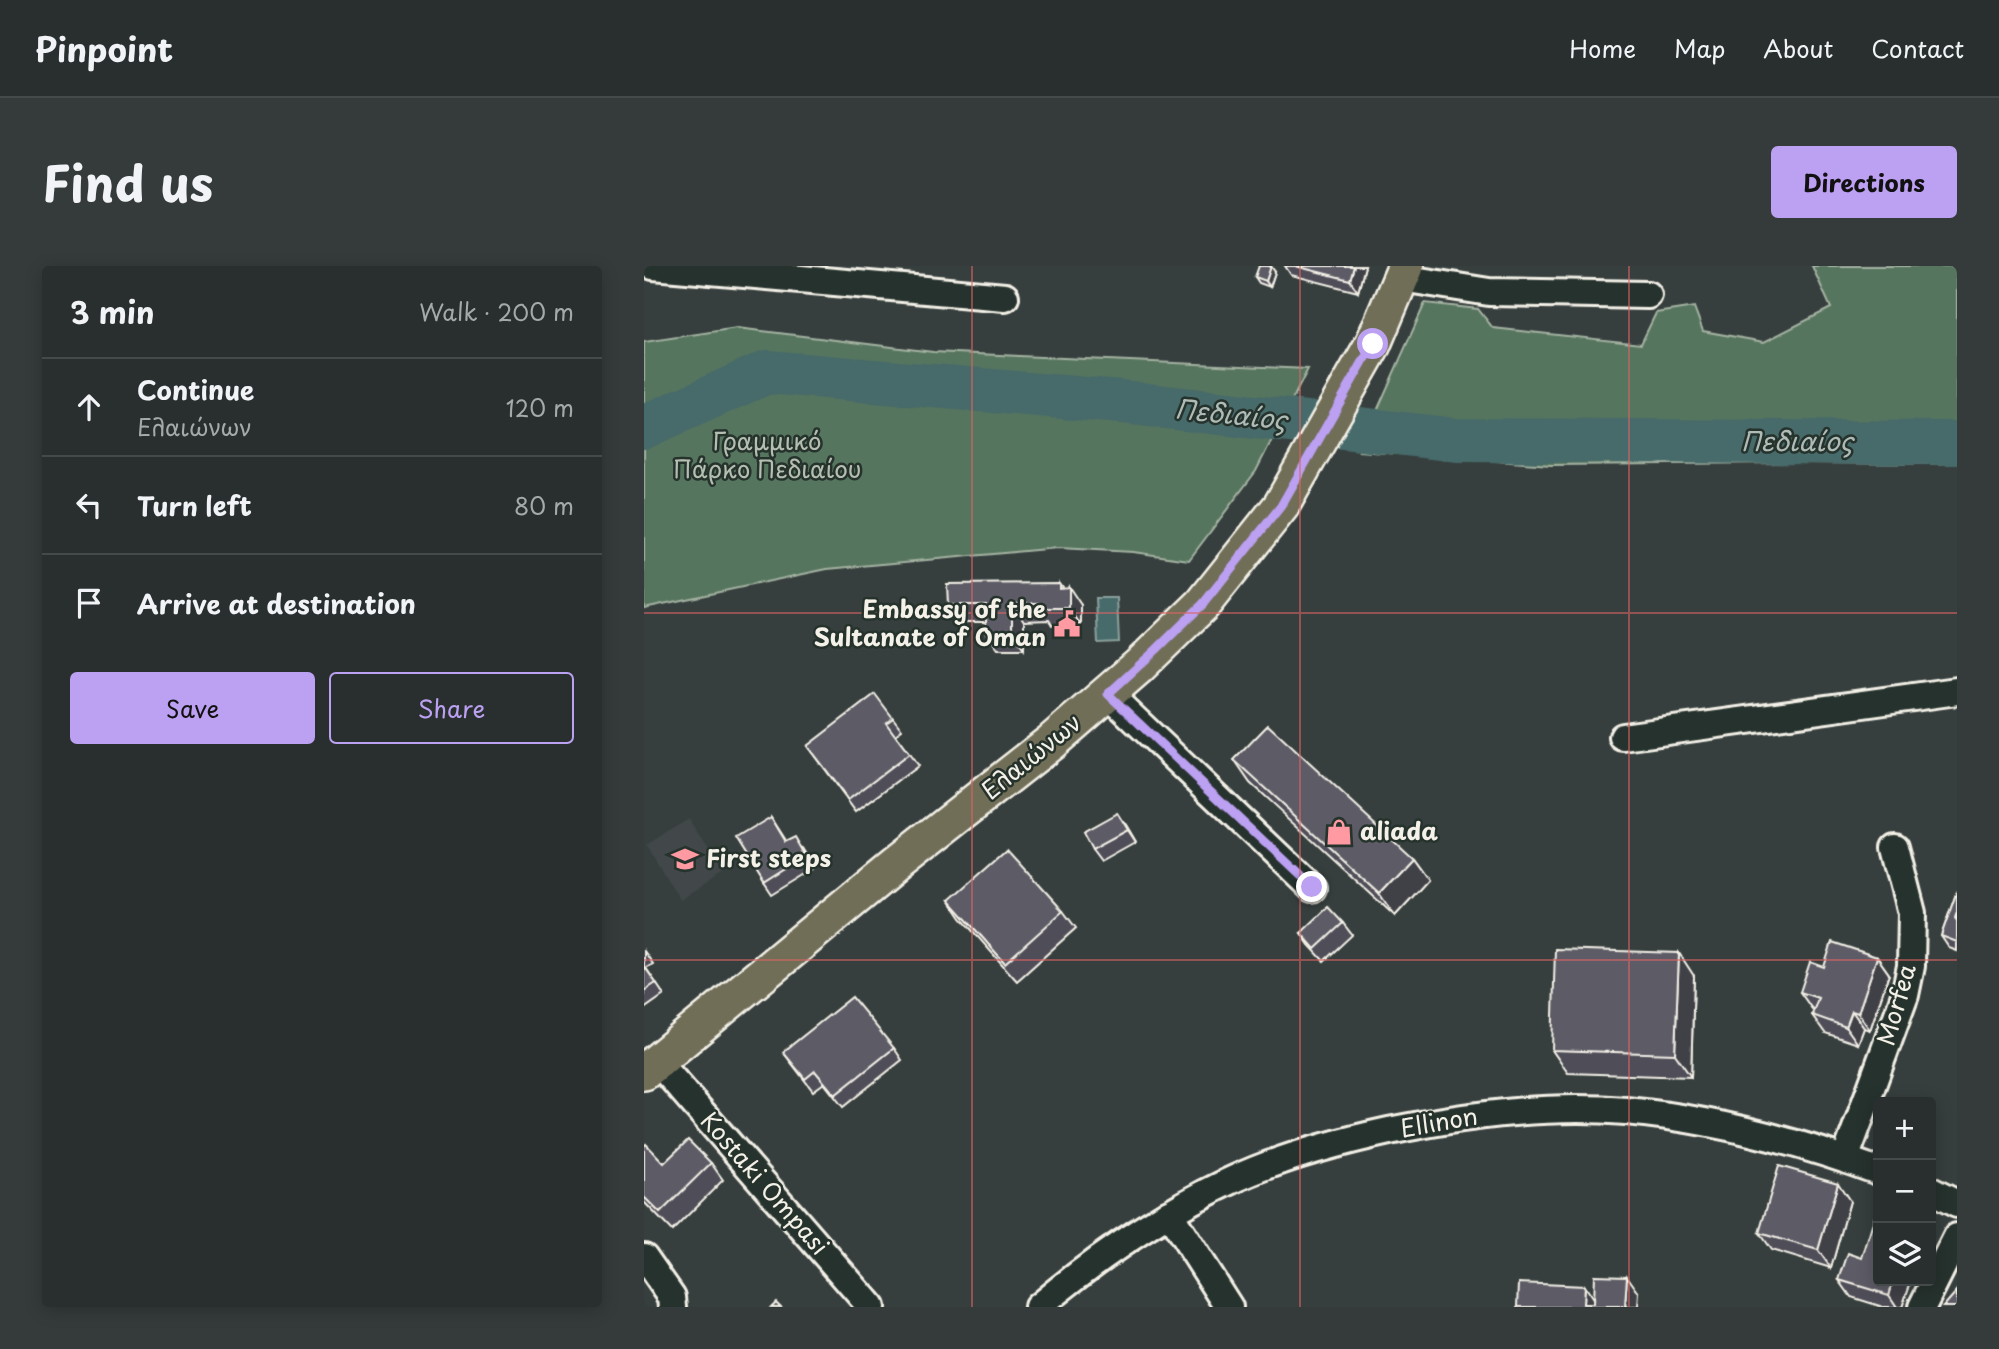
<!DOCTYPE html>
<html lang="en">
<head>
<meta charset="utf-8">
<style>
	body { margin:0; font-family:"Playpen Sans",sans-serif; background:#343b3a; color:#f1f3f6 }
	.controls { position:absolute; right:21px; bottom:21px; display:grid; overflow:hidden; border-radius:7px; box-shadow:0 4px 18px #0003 }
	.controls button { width:63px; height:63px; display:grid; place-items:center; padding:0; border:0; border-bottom:2px solid #444a4a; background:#282f2e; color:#f1f3f6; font:35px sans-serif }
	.stop { position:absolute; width:21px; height:21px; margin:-16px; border:5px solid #bca0f2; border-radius:50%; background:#fff }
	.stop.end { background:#bca0f2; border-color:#fff; box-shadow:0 2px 7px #0008 }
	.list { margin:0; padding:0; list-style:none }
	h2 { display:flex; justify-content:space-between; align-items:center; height:91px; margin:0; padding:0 28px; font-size:30px }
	h2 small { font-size:23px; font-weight:400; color:#a5a9aa }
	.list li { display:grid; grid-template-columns:46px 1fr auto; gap:21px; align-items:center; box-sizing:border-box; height:98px; padding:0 28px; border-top:2px solid #444a4a }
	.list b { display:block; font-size:26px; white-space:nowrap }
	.list p { margin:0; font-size:23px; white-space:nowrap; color:#a5a9aa }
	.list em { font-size:23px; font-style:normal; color:#a5a9aa }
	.actions { display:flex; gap:14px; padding:21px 28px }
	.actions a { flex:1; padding:16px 0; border:2px solid #bca0f2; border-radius:7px; text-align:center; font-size:24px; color:#bca0f2 }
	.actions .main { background:#bca0f2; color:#111 }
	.icon { flex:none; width:38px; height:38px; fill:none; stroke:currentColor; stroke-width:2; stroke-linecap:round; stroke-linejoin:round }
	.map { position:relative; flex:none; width:1313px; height:1041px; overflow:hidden; border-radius:7px }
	header { display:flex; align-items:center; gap:42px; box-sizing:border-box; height:98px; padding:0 35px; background:#282f2e; border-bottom:2px solid #444a4a }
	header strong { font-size:33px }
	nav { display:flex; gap:38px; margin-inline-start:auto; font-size:24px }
	.intro { display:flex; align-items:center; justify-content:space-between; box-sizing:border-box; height:168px; padding:0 42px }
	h1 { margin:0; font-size:49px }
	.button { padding:18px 32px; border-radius:7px; background:#bca0f2; color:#111; font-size:24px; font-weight:700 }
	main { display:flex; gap:42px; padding:0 42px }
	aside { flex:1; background:#282f2e; border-radius:7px; box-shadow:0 4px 18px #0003 }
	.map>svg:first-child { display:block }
	.built { fill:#42474a }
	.green { fill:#56755e; stroke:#a5b3a3; stroke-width:2 }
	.water { fill:#466b6a; stroke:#8ca19c; stroke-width:2 }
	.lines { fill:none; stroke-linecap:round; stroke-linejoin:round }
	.river { stroke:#466b6a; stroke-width:44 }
	.minor-casing { stroke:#f4f1e8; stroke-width:32 }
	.major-casing { stroke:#f4f1e8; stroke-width:40 }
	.minor { stroke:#26332d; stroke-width:26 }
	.major { stroke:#716e59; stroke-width:35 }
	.wall { fill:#504e58; stroke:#f4f1e8; stroke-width:2 }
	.shaded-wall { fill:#414047; stroke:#f4f1e8; stroke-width:2 }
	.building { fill:#5d5b66; stroke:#f4f1e8; stroke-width:2 }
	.route { stroke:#bca0f2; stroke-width:9 }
	.grid { fill:none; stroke:#df6462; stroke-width:2; stroke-opacity:0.55 }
	.labels { text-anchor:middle; stroke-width:5; stroke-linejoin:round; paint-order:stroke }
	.park-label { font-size:24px; fill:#b5bfb1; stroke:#26332d }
	.poi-label { font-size:24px; font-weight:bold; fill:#f4f1e8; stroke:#26332d; text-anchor:start }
	.street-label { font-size:24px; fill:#f4f1e8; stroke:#26332d }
	.water-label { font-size:26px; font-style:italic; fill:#aebbb6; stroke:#26332d }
</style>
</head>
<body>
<header>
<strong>Pinpoint</strong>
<nav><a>Home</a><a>Map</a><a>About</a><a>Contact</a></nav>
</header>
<div class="intro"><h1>Find us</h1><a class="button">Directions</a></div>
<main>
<aside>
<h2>3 min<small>Walk · 200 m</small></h2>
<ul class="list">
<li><svg class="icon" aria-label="ahead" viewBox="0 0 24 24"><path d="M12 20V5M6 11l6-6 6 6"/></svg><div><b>Continue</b><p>Ελαιώνων</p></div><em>120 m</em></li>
<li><svg class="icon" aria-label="left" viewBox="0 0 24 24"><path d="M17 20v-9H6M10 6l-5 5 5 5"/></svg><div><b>Turn left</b></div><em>80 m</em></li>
<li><svg class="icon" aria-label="arrive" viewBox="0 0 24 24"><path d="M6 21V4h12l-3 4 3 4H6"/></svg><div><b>Arrive at destination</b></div></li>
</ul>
<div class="actions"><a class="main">Save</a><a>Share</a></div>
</aside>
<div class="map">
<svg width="1313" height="1041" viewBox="0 0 1313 1041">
	<rect width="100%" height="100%" fill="#363f3e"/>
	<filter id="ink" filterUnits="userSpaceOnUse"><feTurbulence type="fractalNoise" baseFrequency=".0143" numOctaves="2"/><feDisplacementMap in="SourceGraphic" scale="14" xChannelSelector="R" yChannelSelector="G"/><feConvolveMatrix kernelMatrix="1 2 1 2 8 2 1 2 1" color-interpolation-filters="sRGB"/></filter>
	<g filter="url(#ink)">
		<path class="built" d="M45 553 79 608 36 634 3 579Z"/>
		<g class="green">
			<path d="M1168 0H1313V198L1151 197 907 199 715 185 781 37 834 43 849 62 997 78 1012 47 1050 41 1059 65 1120 76 1187 42Z"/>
			<path d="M93 62 289 86 664 103 612 205 545 294 489 286 414 282 183 303 0 342V76Z"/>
		</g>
		<path class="water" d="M452 332H473L475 376 454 377Z"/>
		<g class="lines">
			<path class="river" d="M0 161 123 106 478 136 813 174 1313 177"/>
			<g class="minor-casing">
				<g id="minor">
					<path d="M9 0 361 31"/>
					<path d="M757 12 845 26 1004 29"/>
					<path d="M464 428 668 622"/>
					<path d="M979 471 1313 425"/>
					<path d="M13 795 227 1041"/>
					<path d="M1201 893 1261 729 1267 700 1268 647 1251 581"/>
					<path d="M1287 925 1313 938"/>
					<path d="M525 947 585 1041"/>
					<path d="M0 991 28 1031 29 1041"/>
					<path d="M394 1041C452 992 515 949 584 916 634 892 690 877 745 865 822 849 903 838 982 845 1068 853 1153 875 1234 905"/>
					<path d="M1278 1041 1313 971"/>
				</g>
			</g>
			<g class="major-casing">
				<path id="major" d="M0 806 252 598 406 477 495 400 559 338 637 240 729 78 762 0"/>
			</g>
			<use href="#minor" class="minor"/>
			<use href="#major" class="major"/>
		</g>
		<g class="wall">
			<path d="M641 0H721L714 26 647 9Z"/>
			<path d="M631 6 626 21 615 17 611 11Z"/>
			<path d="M415 317 418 322 437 339V359H408L405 354 380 355V383H354L342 366V356H316L304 339Z"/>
			<path d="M249 452 258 464 251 469 274 500 212 546 163 480Z"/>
			<path d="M590 494 768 592 784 614 751 650 606 517Z"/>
			<path d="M127 551 143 576 160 582 172 602 128 629 120 617Z"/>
			<path d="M481 559 491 576 457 595 448 583Z"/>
			<path d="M1313 625V685L1305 682 1297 670Z"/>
			<path d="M305 634 419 645 432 662 373 715 317 652Z"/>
			<path d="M699 657 708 669 680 695 665 679 657 667Z"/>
			<path d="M0 685 9 698 2 702 20 729 0 743Z"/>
			<path d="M1233 691 1245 708 1226 764 1220 762 1214 778 1181 767 1168 749 1170 744 1168 743 1156 726 1180 701Z"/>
			<path d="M1050 710 1047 811 924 807 908 784Z"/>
			<path d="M250 782 258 794 199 841 180 817 169 825 139 786Z"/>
			<path d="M0 880 20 897H67L79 914 28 965 0 936Z"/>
			<path d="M1206 935 1187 1002 1127 984 1115 967Z"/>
			<path d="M1195 1014 1234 1015H1267L1258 1041H1239L1207 1031Z"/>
		</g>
		<g class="shaded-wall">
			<path d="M627 0 631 6 626 21 622 15Z"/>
			<path d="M710 0H721L714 26 706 14Z"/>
			<path d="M415 317 425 331V321L437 339V359L425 342 415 322Z"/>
			<path d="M368 337 380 355V383L368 365Z"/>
			<path d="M473 547 481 559 491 576 483 564Z"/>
			<path d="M768 592 784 614 751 650 735 627Z"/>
			<path d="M1035 687 1050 710 1047 811 1031 788Z"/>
			<path d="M1233 691 1245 708 1226 764 1214 747Z"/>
			<path d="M1208 745 1220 762 1214 778 1202 761Z"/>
			<path d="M1194 917 1206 935 1187 1002 1174 984Z"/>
			<path d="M983 1010 995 1027 994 1041H981Z"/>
			<path d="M1249 1015H1267L1258 1041H1253L1245 1029Z"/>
			<path d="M940 1020 952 1038H939Z"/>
		</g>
		<g class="building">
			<path d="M615 0H627L622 15 611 11Z"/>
			<path d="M651 0H710L706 14Z"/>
			<path d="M415 317V322L425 321V342H396V337H368V365L342 366V339H304L303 318Z"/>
			<path d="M231 428 249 452 242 457 265 488 204 534 163 480Z"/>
			<path d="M624 459 768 592 735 627 590 494Z"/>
			<path d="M473 547 483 564 448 583 439 566Z"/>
			<path d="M127 551 142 576 152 571 163 590 120 617 92 572Z"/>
			<path d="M363 583 419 645 361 697 305 634Z"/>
			<path d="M1313 625V646L1311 652 1313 655V676L1297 670Z"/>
			<path d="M684 641 699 657 671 683 657 667Z"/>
			<path d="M1188 676 1233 691 1214 747 1208 745 1202 761 1168 749 1174 732 1156 726 1166 696 1180 701Z"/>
			<path d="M911 683 1035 687 1031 788 908 784Z"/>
			<path d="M0 700 12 717 0 725Z"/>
			<path d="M208 731 250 782 191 829 171 805 161 813 139 786Z"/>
			<path d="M44 874 67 897 16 947 0 931V880L2 878 20 897Z"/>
			<path d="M1135 900 1194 917 1174 984 1115 967Z"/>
			<path d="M1234 940V1015H1249L1245 1029 1195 1014 1204 987 1218 992Z"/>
			<path d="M950 1009 983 1010 981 1041H874L875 1017 940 1020 939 1038H949Z"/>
			<path d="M1313 1025V1041H1299Z"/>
			<path d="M132 1036 137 1041H127Z"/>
		</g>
	</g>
	<g class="lines" filter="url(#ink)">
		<path class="route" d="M668 621 464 428 512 384 559 338 637 240 729 78"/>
	</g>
	<path class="grid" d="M328 0V1041M656 0V1041M985 0V1041M0 347H1313M0 694H1313"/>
	<defs>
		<g id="civic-bare" transform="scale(2.1)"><path d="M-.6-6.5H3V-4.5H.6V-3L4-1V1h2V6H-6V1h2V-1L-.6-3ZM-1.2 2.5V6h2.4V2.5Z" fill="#ff9aa2" stroke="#26332d" stroke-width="2.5" paint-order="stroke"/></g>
		<g id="shop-bare" transform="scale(2.1)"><path d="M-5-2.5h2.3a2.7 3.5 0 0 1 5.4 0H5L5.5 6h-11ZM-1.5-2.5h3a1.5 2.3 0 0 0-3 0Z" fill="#ff9aa2" stroke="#26332d" stroke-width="2.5" paint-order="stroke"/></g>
		<g id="school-bare" transform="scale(2.1)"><path d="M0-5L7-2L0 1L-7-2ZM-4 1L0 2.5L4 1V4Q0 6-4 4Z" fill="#ff9aa2" stroke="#26332d" stroke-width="2.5" paint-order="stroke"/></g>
	</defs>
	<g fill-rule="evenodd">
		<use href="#civic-bare" x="423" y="358"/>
		<use href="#shop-bare" x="695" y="566"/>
		<use href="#school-bare" x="41" y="593"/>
	</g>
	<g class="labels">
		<g class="park-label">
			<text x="123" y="184">Γραμμικό<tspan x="123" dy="28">Πάρκο Πεδιαίου</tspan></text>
		</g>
		<g class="poi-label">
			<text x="402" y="352" text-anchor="end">Embassy of the<tspan x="402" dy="28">Sultanate of Oman</tspan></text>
			<text x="716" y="574">aliada</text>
			<text x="62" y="601">First steps</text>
		</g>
		<g class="street-label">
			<text transform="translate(388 491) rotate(-39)" y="8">Ελαιώνων</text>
			<text transform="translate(1253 739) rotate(-74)" y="8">Morfea</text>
			<text transform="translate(795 857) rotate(-10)" y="8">Ellinon</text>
			<text transform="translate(120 918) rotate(49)" y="8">Kostaki Ompasi</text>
		</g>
		<g class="water-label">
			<text transform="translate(587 149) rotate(6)" y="9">Πεδιαίος</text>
			<text x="1153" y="185">Πεδιαίος</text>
		</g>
	</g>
</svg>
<div class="controls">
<button>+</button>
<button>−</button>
<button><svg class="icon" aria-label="layers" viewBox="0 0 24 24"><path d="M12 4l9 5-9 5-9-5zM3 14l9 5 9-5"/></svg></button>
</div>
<div class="stop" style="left:729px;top:78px"></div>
<div class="stop end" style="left:668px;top:621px"></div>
</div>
</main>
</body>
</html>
